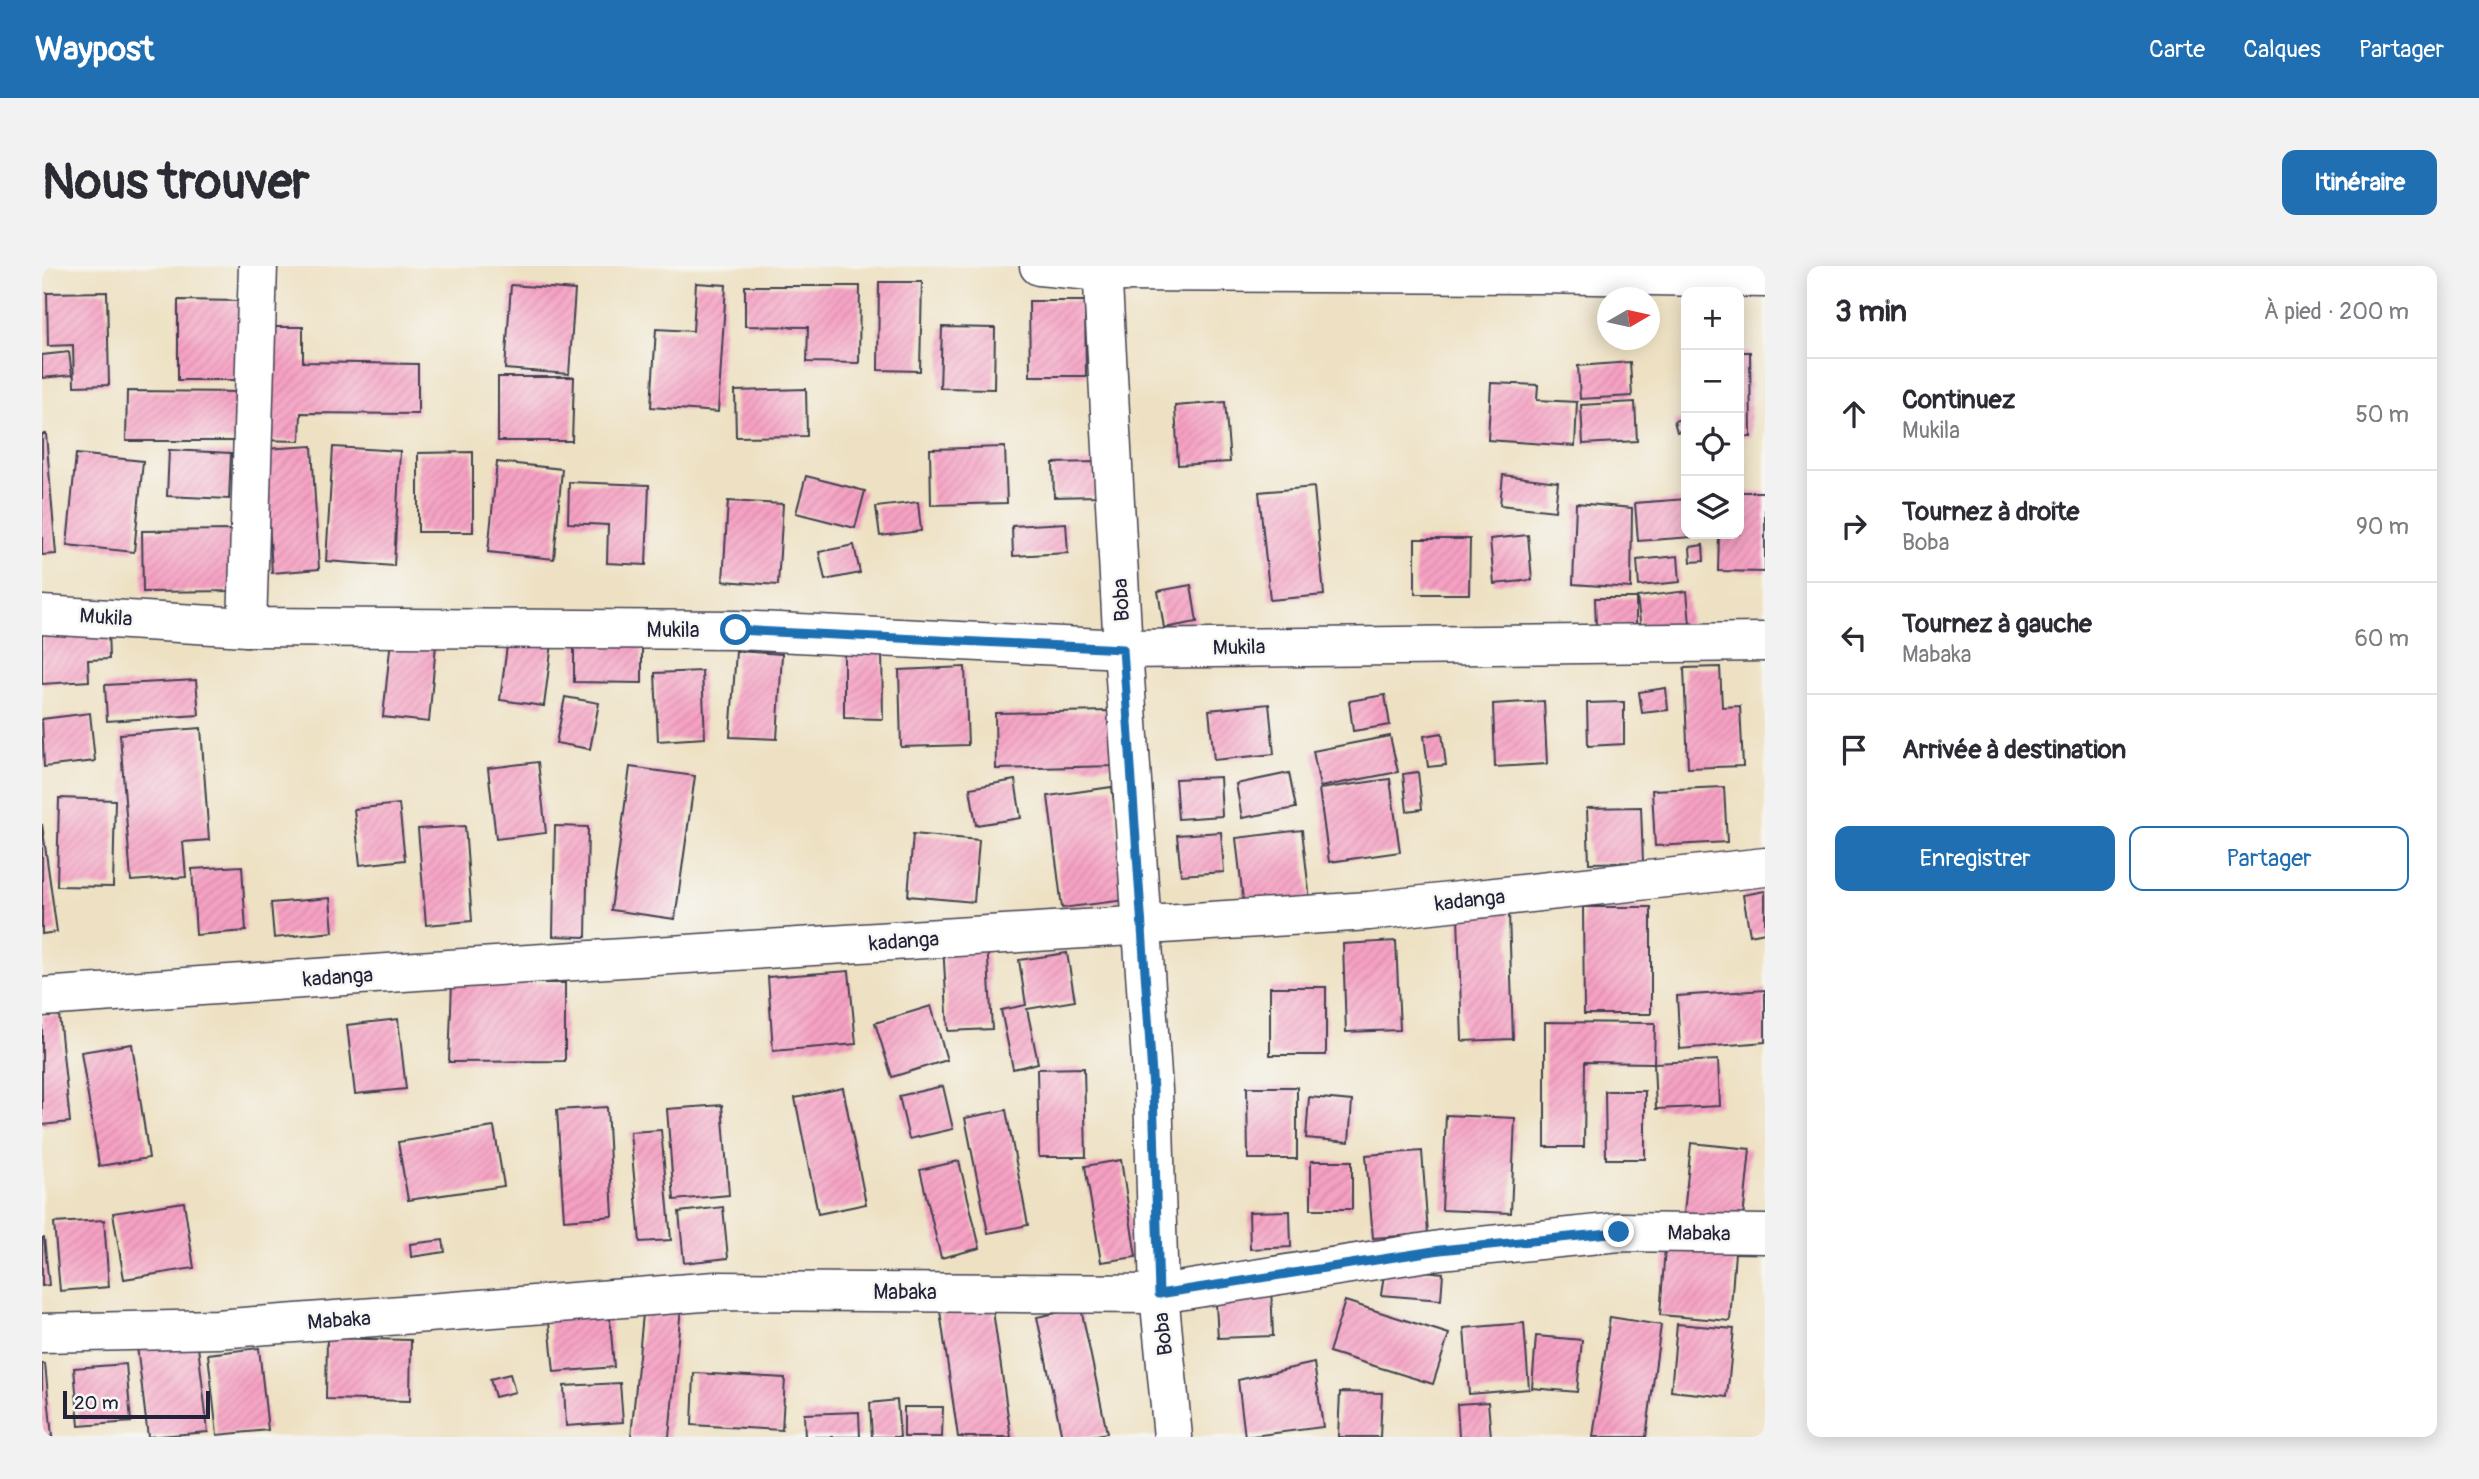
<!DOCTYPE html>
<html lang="fr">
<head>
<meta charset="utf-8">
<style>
	body { margin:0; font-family:Pangolin,sans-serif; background:#f2f2f3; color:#2b2b33 }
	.controls { position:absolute; right:21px; top:21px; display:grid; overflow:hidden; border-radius:14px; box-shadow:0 4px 18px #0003 }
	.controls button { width:63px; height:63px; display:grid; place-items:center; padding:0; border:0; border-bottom:2px solid #e1e1e2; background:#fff; color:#2b2b33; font:35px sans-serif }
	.compass { position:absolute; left:1555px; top:21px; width:63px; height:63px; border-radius:50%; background:#fff; box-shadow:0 4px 18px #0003; rotate:81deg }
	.scale { position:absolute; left:21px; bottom:18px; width:147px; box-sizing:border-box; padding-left:7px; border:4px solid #22223b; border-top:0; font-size:19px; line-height:24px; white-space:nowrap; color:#22223b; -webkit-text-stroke:5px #f6f6f2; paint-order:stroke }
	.stop { position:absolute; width:21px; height:21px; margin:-16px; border:5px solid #1f6fb2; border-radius:50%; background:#fff }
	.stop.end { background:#1f6fb2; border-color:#fff; box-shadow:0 2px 7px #0008 }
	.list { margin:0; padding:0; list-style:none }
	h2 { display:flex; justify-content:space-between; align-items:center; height:91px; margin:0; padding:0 28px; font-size:30px }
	h2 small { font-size:23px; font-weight:400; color:#7c7c81 }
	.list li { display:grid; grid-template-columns:46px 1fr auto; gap:21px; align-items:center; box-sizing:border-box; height:112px; padding:0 28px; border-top:2px solid #e1e1e2 }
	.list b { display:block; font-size:26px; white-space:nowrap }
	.list p { margin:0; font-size:23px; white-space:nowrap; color:#7c7c81 }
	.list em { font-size:23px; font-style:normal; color:#7c7c81 }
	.actions { display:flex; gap:14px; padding:21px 28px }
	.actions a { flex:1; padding:16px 0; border:2px solid #1f6fb2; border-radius:14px; text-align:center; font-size:24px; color:#1f6fb2 }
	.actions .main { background:#1f6fb2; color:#fff }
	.icon { flex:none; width:38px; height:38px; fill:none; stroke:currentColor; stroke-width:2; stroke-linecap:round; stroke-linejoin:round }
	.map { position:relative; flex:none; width:1723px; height:1171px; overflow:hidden; border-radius:14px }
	header { display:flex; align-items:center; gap:42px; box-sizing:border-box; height:98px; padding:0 35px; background:#1f6fb2; color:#fff }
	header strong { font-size:33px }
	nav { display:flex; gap:38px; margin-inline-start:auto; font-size:24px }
	.intro { display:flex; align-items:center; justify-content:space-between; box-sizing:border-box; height:168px; padding:0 42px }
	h1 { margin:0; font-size:49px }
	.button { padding:18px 32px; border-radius:14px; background:#1f6fb2; color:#fff; font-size:24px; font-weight:700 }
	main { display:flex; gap:42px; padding:0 42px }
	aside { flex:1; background:#fff; border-radius:14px; box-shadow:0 4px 18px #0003 }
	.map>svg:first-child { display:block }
	.building { fill:url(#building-hatch) }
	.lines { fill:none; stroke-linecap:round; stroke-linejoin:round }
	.minor-casing { stroke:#413f4f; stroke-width:41 }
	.minor { stroke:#fff; stroke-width:38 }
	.route { stroke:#1f6fb2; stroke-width:9 }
	.labels { text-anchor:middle; stroke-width:5; stroke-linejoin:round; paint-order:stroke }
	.street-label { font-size:21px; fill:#22223b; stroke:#f6f6f2 }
</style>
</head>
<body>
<header>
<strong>Waypost</strong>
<nav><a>Carte</a><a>Calques</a><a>Partager</a></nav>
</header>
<div class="intro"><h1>Nous trouver</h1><a class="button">Itinéraire</a></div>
<main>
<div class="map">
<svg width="1723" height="1171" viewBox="0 0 1723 1171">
	<defs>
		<pattern id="building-hatch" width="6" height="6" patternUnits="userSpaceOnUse" patternTransform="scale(1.75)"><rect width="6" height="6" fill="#f6a1c3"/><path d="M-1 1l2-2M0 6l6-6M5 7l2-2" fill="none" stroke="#d38aa8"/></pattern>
	</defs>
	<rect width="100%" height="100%" fill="#f6f6f2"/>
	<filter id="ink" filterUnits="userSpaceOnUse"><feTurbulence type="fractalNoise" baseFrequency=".0143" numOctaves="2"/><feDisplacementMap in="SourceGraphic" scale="14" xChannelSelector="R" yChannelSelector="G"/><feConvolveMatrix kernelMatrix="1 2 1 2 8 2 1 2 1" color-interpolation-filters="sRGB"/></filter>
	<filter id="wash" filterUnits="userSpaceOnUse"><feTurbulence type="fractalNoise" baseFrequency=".00686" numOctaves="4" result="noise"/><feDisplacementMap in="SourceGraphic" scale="28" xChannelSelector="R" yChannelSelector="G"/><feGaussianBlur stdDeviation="1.57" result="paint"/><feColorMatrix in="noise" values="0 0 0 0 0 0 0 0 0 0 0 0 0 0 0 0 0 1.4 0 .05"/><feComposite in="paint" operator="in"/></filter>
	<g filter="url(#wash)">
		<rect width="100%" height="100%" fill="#eee1c3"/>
		<g id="blocks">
			<g class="building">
				<path d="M837 16H880L878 105 836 104Z"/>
				<path d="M654 17 684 19 676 146 609 141 614 63 651 65Z"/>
				<path d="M469 19 533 24 527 108 463 103Z"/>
				<path d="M703 20H818L817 97 765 96 766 61 703 60Z"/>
				<path d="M65 26 67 119 32 120 31 79 6 80 5 27Z"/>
				<path d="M136 34 199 35V114H136Z"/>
				<path d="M987 35H1043L1044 110H988Z"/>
				<path d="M216 61H261V96L376 98V148L259 147 258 175 215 174Z"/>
				<path d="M900 61 953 62 952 123 898 122Z"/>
				<path d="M27 86 30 109 0 112V89Z"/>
				<path d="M1697 86H1708L1709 171H1697Z"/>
				<path d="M1588 96 1590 130 1538 133 1536 100Z"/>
				<path d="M456 111H532L530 175H456Z"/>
				<path d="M1449 117 1496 119 1495 134 1535 136 1533 180 1446 174Z"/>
				<path d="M764 123 765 170 694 171 693 125Z"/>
				<path d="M85 125 205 126V175H84Z"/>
				<path d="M1183 136 1188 196 1136 199 1133 140Z"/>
				<path d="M1593 136 1595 175 1541 178 1539 139Z"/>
				<path d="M1644 152V163L1635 166 1632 155Z"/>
				<path d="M0 168H4L14 288 0 289Z"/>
				<path d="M270 180 277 303 230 307 223 183Z"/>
				<path d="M291 181 358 185 352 300 284 295Z"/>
				<path d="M963 181 965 237 889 239 888 183Z"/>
				<path d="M127 184 189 187 187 233 125 230Z"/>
				<path d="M431 186V266H376V187Z"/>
				<path d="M34 188 101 195 92 286 25 279Z"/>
				<path d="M455 196 520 203 512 293 446 286Z"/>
				<path d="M1053 196 1054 230 1012 231 1011 197Z"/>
				<path d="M1461 209 1516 216 1513 245 1458 239Z"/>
				<path d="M764 210 823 225 813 262 754 247Z"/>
				<path d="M527 216 607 219 604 299 565 297 566 259 526 257Z"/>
				<path d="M1272 221 1282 329 1228 334 1217 226Z"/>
				<path d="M1697 226H1723V306L1676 305 1677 268H1697Z"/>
				<path d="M1644 233V268H1663L1664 270 1596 275 1593 237Z"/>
				<path d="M686 235 741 238 736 319 681 315Z"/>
				<path d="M876 236 879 265 838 270 834 241Z"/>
				<path d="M1534 237 1590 242 1589 322 1531 318Z"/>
				<path d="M1024 257 1026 287 971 290 970 260Z"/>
				<path d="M191 264 192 325 101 326 100 265Z"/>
				<path d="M1486 269 1490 314 1452 318 1448 273Z"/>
				<path d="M1373 273H1428L1427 328H1373Z"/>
				<path d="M812 279 818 307 783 314 777 286Z"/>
				<path d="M1661 279 1662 295 1649 296 1648 281Z"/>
				<path d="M1636 290 1638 316 1597 320 1595 294Z"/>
				<path d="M1149 319 1155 356 1122 362 1116 325Z"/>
				<path d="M1645 325 1648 358 1599 363 1595 331Z"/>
				<path d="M1553 332H1594V361H1554Z"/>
				<path d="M66 362 67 393 46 394 47 415 0 418V365Z"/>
				<path d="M466 372 510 377 502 440 458 434Z"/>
				<path d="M349 373 394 378 387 456 341 451Z"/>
				<path d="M532 374 600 375V417L532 416Z"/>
				<path d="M802 383H840L841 453 802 452Z"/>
				<path d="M694 385 740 388 735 473 688 471Z"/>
				<path d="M923 401 926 479 859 481 857 404Z"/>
				<path d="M1678 401 1680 441 1698 440 1701 500 1646 502 1642 402Z"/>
				<path d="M660 405 663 472 616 475 613 407Z"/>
				<path d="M154 414 157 449 65 455 63 419Z"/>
				<path d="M1624 422 1626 444 1600 447 1597 426Z"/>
				<path d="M1343 429 1348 459 1311 465 1307 435Z"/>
				<path d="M523 431 557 437 548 483 514 477Z"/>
				<path d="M1502 435 1505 498 1453 501 1451 438Z"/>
				<path d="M1582 436V478L1546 480 1545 437Z"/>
				<path d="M1227 438 1232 488 1172 494 1167 444Z"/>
				<path d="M1070 445 1072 500 954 503 953 447Z"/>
				<path d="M48 447 53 495 2 501 0 453Z"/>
				<path d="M159 462 167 574 141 576 144 611 89 615 78 468Z"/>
				<path d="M1400 467 1404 499 1386 501 1382 470Z"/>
				<path d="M1348 470 1356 506 1278 521 1271 485Z"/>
				<path d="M496 496 504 567 454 573 446 502Z"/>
				<path d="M588 501 653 510 633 653 569 644Z"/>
				<path d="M1376 506 1380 543 1365 545 1361 508Z"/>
				<path d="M1247 507 1254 542 1200 552 1194 518Z"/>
				<path d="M1178 511 1180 550 1136 553 1133 513Z"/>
				<path d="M1348 513 1358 586 1287 596 1277 523Z"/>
				<path d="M973 514 979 552 934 559 928 522Z"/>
				<path d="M1070 521 1084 634 1020 642 1006 530Z"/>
				<path d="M1682 521 1685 576 1613 580 1610 524Z"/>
				<path d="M17 532 73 534 71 621 15 620Z"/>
				<path d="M357 538 363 594 318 599 312 543Z"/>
				<path d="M1599 541 1601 596 1547 597 1545 542Z"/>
				<path d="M0 558 15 666 0 668Z"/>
				<path d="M423 560 430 655 384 659 376 563Z"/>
				<path d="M513 560 546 561 544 671 511 670Z"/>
				<path d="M1260 564 1268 635 1202 643 1194 572Z"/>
				<path d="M1179 566 1182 606 1139 609 1135 569Z"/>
				<path d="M871 568 937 574 932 636 866 630Z"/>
				<path d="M200 600 204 665 154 669 150 603Z"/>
				<path d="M1723 625V666L1708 669 1701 629Z"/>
				<path d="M288 632 291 666 232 672 229 637Z"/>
				<path d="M1541 641H1609V748H1542Z"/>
				<path d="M1467 647 1471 773 1420 775 1416 649Z"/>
				<path d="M1354 675 1358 764 1304 766 1301 678Z"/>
				<path d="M945 676 950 763 906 765 901 678Z"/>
				<path d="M1025 687 1033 735 985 743 996 797 971 803 959 744 984 739 977 694Z"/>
				<path d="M807 705 814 778 731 785 726 711Z"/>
				<path d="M410 717H523V795L407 796Z"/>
				<rect x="1228" y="721" width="56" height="68"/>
				<path d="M1723 724V776L1638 783 1635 730Z"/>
				<path d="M889 740 905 794 850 811 833 757Z"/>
				<path d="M17 749 28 856 0 859V750Z"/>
				<path d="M356 753 364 823 313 828 305 759Z"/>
				<path d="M1503 756 1613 757 1612 797 1676 794 1678 840 1614 843 1612 797 1543 796 1542 881H1503Z"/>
				<path d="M90 778 107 892 57 900 39 786Z"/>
				<path d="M1042 802 1044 891H997L995 803Z"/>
				<path d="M901 820 911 863 867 873 857 830Z"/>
				<path d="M1205 821H1255V893H1206Z"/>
				<path d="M801 822 824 938 776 948 753 832Z"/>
				<path d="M1563 825H1603V893H1564Z"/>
				<path d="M1267 831 1310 835 1307 876 1264 872Z"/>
				<path d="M680 839 687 929 632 934 625 843Z"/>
				<path d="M565 841 571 950 522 954 515 844Z"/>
				<path d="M964 844 986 959 946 967 923 852Z"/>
				<path d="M1404 849 1473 852 1469 947 1400 944Z"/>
				<path d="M452 861 462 920 366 934 356 876Z"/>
				<path d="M619 864 629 974 598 976 588 866Z"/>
				<path d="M1649 877 1708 883 1700 963 1641 958Z"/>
				<path d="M1380 885 1386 968 1331 972 1324 889Z"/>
				<path d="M1079 894 1094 991 1059 996 1043 900Z"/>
				<path d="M917 895 938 982 899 992 878 904Z"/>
				<rect x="1269" y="895" width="41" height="48"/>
				<path d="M142 936 152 1002 82 1013 71 947Z"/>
				<path d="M681 941 686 992 642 997 637 946Z"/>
				<path d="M1248 945 1249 981 1208 983 1207 946Z"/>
				<path d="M62 954 67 1021 18 1025 12 957Z"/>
				<path d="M0 972H2L7 1019 0 1020Z"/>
				<path d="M401 974 403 986 369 991 368 978Z"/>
				<path d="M1623 981 1693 986 1688 1055 1618 1049Z"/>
				<path d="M1343 1001 1401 1007 1399 1034 1339 1029Z"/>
				<path d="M1229 1019 1231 1070 1176 1072 1173 1021Z"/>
				<path d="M948 1024 969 1171H916L896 1031Z"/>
				<path d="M1303 1035 1407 1068 1391 1118 1287 1086Z"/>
				<path d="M602 1038 639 1041 627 1171H589Z"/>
				<path d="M567 1042 572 1101 512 1106 506 1046Z"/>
				<path d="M1039 1042 1065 1167 1045 1171H1020L995 1051Z"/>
				<path d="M1568 1051 1619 1059 1604 1171H1551Z"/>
				<path d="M1482 1057 1487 1123 1427 1128 1422 1062Z"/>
				<path d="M1635 1058 1692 1063 1685 1131 1629 1125Z"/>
				<path d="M1494 1070 1540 1074 1535 1126 1490 1122Z"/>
				<path d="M155 1072 166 1166 106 1171 95 1080Z"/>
				<path d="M285 1072 369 1074 368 1135 284 1133Z"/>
				<path d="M217 1082 226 1164 175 1169 166 1088Z"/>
				<path d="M1272 1097 1281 1161 1203 1171 1196 1114Z"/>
				<path d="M0 1098H3L10 1171H0Z"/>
				<path d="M84 1098 89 1156 37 1160 32 1102Z"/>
				<path d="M652 1107 743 1112 740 1164 650 1159Z"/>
				<path d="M468 1108 473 1126 453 1131 448 1113Z"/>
				<path d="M578 1117 581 1156 524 1160 522 1120Z"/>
				<path d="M1298 1126 1340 1127 1338 1171H1296Z"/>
				<path d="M855 1134 858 1171H830L828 1137Z"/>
				<path d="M1446 1136 1449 1171H1417L1415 1138Z"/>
				<path d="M862 1141H901L900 1171H862Z"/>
				<path d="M817 1146 818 1171H763L762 1148Z"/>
			</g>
		</g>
	</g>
	<g filter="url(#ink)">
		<use href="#blocks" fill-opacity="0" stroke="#413f4f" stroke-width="2"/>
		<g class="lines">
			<g class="minor-casing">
				<g id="minor">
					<path d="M997 0 1060 6 1495 8 1723 12"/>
					<path d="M1060 0 1081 383 1111 824 1117 1028 1131 1171"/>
					<path d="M0 349 205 361 694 364 1081 383 1723 376"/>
					<path d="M205 361 216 0"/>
					<path d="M0 731 375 705 1327 645 1723 601"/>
					<path d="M0 1067 175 1063 674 1025 1117 1028 1398 984 1577 966 1723 968"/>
				</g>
			</g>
			<use href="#minor" class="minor"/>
		</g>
	</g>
	<g class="lines" filter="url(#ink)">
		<path class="route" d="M694 364 1081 383 1111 824 1117 1028 1398 984 1577 966"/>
	</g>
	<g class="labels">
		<g class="street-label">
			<text transform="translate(1079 334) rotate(-93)" y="7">Boba</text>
			<text transform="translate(64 351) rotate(4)" y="7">Mukila</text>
			<text x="631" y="371">Mukila</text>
			<text transform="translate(1197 381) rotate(-1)" y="7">Mukila</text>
			<text transform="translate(1428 634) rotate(-6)" y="7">kadanga</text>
			<text transform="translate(862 675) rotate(-4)" y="7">kadanga</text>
			<text transform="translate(296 711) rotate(-4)" y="7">kadanga</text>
			<text transform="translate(1657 967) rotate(1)" y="7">Mabaka</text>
			<text x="863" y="1033">Mabaka</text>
			<text transform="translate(297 1054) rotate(-4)" y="7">Mabaka</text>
			<text transform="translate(1121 1068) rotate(-96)" y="7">Boba</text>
		</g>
	</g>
</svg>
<div class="controls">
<button>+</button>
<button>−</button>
<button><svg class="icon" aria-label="locate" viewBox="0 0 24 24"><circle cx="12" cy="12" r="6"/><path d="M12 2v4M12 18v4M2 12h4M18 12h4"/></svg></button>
<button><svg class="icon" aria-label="layers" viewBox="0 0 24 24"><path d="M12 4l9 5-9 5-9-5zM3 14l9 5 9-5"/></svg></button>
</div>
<svg class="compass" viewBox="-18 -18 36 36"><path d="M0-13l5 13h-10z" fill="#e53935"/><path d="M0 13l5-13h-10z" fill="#7c7c81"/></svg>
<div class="scale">20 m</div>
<div class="stop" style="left:694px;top:364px"></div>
<div class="stop end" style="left:1577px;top:966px"></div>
</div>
<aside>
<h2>3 min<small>À pied · 200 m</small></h2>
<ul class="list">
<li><svg class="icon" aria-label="ahead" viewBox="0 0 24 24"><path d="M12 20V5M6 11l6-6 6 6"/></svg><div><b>Continuez</b><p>Mukila</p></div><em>50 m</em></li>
<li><svg class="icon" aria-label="right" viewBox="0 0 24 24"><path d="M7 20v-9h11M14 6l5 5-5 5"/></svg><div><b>Tournez à droite</b><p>Boba</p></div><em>90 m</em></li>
<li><svg class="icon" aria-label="left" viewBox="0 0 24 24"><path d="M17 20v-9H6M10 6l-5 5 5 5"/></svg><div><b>Tournez à gauche</b><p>Mabaka</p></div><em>60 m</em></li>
<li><svg class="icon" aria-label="arrive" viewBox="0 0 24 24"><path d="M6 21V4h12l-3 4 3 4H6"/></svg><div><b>Arrivée à destination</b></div></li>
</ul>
<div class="actions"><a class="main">Enregistrer</a><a>Partager</a></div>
</aside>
</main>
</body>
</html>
